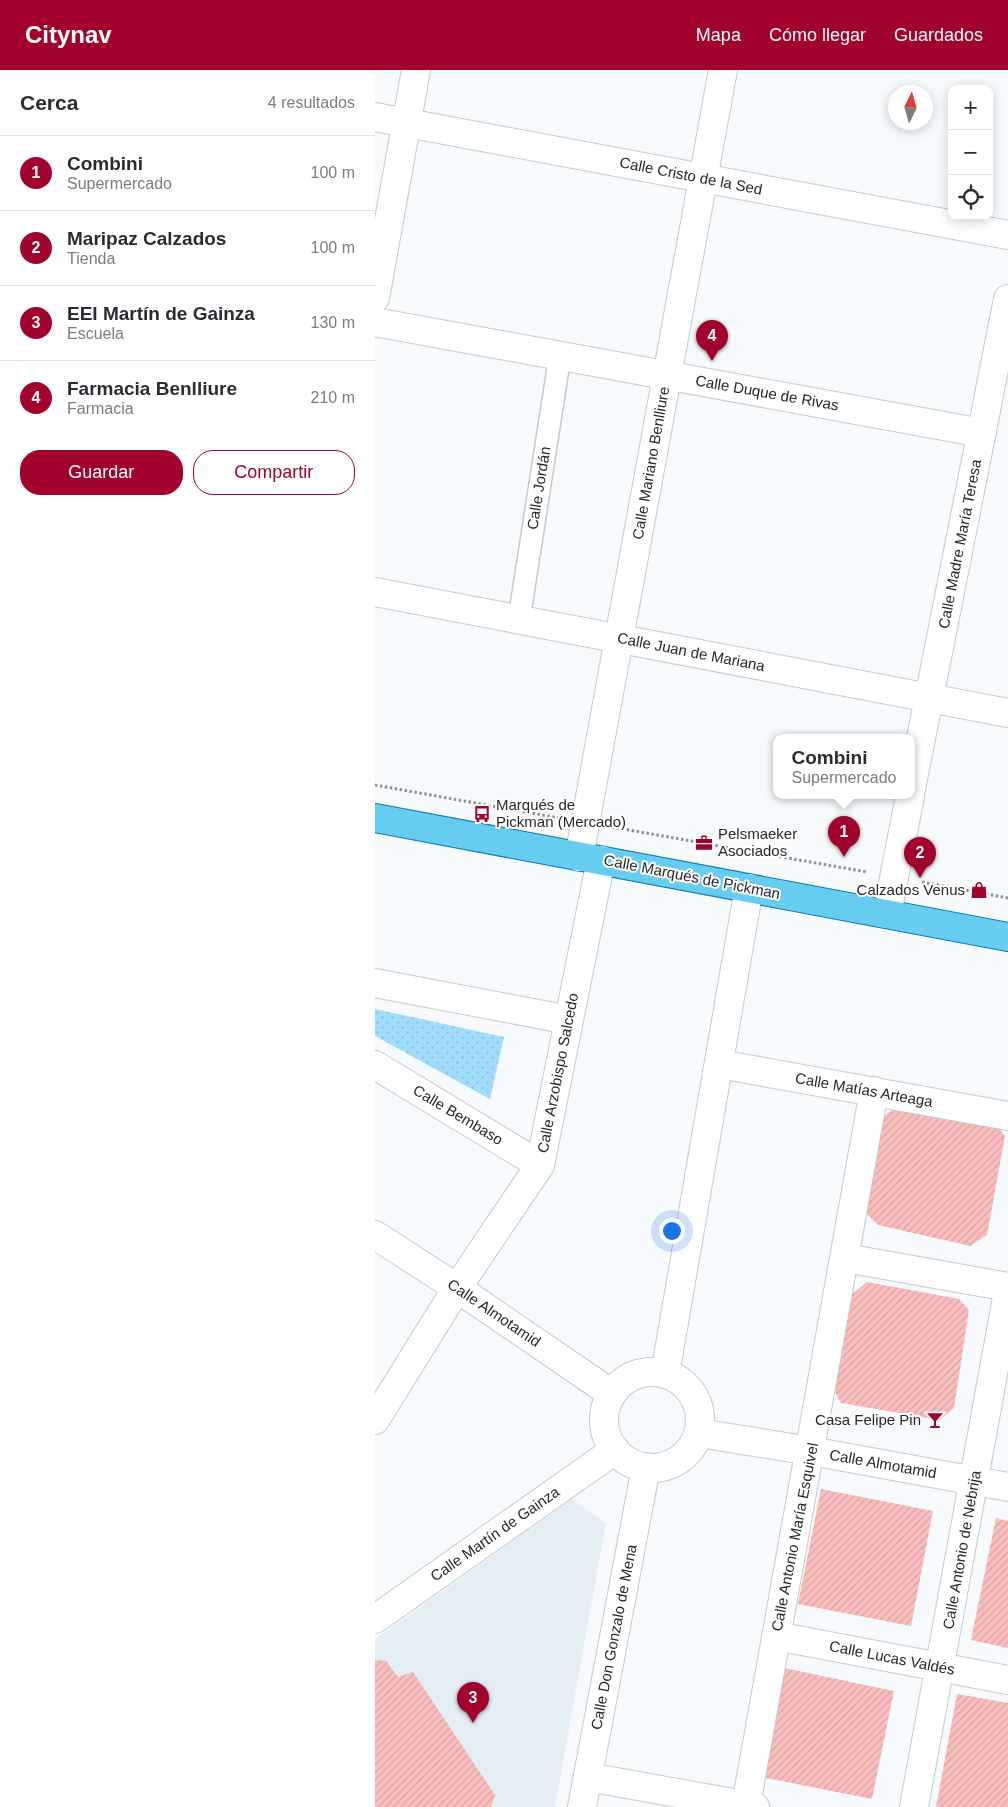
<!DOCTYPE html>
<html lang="es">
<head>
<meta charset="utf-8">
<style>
	body { margin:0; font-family:Arial,sans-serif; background:#f7f7f7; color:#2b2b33 }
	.controls { position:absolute; right:15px; top:15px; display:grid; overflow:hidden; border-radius:10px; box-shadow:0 2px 12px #0003 }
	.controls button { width:45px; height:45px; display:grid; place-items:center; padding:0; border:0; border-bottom:1px solid #e1e1e2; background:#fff; color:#2b2b33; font:25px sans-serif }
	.compass { position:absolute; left:513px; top:15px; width:45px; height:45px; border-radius:50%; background:#fff; box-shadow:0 2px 12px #0003; rotate:5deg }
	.you { position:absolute; left:296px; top:1160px; width:18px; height:18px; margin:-12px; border:4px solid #fff; border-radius:50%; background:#1a73e8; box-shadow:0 0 0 8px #1a73e833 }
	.badge { display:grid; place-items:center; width:32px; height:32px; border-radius:50%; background:#a2032c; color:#fff; font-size:16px; font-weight:700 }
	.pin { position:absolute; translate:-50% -41px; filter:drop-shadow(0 1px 2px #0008) }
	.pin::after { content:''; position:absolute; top:26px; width:18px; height:15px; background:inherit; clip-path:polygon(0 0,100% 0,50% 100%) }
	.popup { position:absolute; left:398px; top:664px; width:142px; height:65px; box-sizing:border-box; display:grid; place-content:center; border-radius:10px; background:#fff; filter:drop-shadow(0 1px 4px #0005); font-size:16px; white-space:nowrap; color:#7c7c81 }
	.popup b { font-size:19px; color:#2b2b33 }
	.popup::after { content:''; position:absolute; left:50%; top:100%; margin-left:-10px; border:10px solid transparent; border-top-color:#fff }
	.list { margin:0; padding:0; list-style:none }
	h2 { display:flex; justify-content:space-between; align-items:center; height:65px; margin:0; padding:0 20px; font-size:21px }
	h2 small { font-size:16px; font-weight:400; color:#7c7c81 }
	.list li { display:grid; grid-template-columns:32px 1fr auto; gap:15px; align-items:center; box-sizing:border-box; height:75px; padding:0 20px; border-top:1px solid #e1e1e2 }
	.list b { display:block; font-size:19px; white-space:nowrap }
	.list p { margin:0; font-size:16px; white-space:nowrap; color:#7c7c81 }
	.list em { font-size:16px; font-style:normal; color:#7c7c81 }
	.actions { display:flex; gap:10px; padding:15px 20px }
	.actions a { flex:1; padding:11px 0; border:1px solid #a2032c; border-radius:20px; text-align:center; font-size:18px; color:#a2032c }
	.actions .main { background:#a2032c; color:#fff }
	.icon { flex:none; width:28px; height:28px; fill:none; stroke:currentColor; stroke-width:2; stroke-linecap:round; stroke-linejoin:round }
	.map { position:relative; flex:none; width:633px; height:1737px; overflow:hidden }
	header { display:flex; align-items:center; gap:30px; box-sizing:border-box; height:70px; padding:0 25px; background:#a2032c; color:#fff }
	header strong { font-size:24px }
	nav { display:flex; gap:28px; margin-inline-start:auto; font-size:18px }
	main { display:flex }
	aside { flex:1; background:#fff }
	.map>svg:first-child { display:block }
	.built { fill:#e4eff5 }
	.park { fill:url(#park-dots) }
	.building { fill:url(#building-hatch) }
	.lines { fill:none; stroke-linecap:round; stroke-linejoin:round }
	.pedestrian-casing { stroke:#c6c9cb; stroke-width:24 }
	.minor-casing { stroke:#c6c9cb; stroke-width:30 }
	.primary-casing { stroke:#0f7da4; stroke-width:30 }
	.path { stroke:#8e9091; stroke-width:3; stroke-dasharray:2.5 2.5; stroke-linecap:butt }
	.pedestrian { stroke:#fff; stroke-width:21 }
	.minor { stroke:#fff; stroke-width:28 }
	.primary { stroke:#67cdf0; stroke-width:28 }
	.labels { text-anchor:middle; stroke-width:4; stroke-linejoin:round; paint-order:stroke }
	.street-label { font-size:15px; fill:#262728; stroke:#fff }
	.poi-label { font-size:15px; fill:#262728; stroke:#fff; text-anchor:start }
</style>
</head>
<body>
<header>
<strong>Citynav</strong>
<nav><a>Mapa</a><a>Cómo llegar</a><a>Guardados</a></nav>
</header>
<main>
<aside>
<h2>Cerca<small>4 resultados</small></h2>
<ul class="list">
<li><span class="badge">1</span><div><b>Combini</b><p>Supermercado</p></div><em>100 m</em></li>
<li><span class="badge">2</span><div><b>Maripaz Calzados</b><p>Tienda</p></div><em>100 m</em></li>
<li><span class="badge">3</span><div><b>EEI Martín de Gainza</b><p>Escuela</p></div><em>130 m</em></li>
<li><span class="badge">4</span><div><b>Farmacia Benlliure</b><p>Farmacia</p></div><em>210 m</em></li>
</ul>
<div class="actions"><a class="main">Guardar</a><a>Compartir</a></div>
</aside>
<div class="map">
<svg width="633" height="1737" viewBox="0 0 633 1737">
	<defs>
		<pattern id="park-dots" width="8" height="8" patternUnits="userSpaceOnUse" patternTransform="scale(1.25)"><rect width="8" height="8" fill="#a0dcfb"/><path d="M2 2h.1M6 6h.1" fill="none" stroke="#8abdd7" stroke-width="1.8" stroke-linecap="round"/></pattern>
		<pattern id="building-hatch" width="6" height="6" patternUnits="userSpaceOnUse" patternTransform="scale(1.25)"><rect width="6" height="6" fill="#fabebe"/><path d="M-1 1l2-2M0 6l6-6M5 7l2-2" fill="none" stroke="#d6a3a3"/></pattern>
	</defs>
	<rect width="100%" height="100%" fill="#f7fafc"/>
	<path class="built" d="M197 1429 231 1453 180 1737H0V1569Z"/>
	<path class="park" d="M0 939 129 967 115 1029 0 966Z"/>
	<g class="building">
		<path d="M521 1038 619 1052 630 1066 612 1165 595 1176 503 1155 491 1143 506 1047Z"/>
		<path d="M492 1212 584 1229 594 1240 579 1338 565 1350 466 1333 458 1318 476 1225Z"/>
		<path d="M446 1419 558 1441 536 1556 423 1534Z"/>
		<path d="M621 1448 633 1451V1578L596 1570Z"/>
		<path d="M0 1590 11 1591 23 1607 38 1602 120 1725 116 1737H0Z"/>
		<path d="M409 1598 519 1621 497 1729 386 1707Z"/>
		<path d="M582 1624 633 1633V1737H561Z"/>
	</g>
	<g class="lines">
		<g class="pedestrian-casing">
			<path id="pedestrian" d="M144 549 185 286"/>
		</g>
		<g class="minor-casing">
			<g id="minor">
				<path d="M0 47 633 165"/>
				<path d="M0 228 41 0"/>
				<path d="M0 252 607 363"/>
				<path d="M0 522 633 643"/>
				<path d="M536 719 633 229"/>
				<path d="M204 787 348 0"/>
				<path d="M512 844 535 726"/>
				<path d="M0 913 194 950"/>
				<path d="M344 994 633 1046"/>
				<path d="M0 995 165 1095"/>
				<path d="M0 1165 82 1218 237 1324"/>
				<path d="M470 1188 633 1217"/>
				<circle cx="277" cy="1350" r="48"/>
				<path d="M290 1304 374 818"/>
				<path d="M0 1350 82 1218 165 1095 226 790"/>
				<path d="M324 1363 436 1381 633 1417"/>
				<path d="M0 1549 240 1380"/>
				<path d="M401 1566 633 1610"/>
				<path d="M213 1707 380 1737"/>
				<path d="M371 1735 499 1021"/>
				<path d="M207 1737 271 1397"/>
				<path d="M539 1737 633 1222"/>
			</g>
		</g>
		<g class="primary-casing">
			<path id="primary" d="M0 748 633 867"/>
		</g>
		<g class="path">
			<path d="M0 715 184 748"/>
			<path d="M237 757 492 802"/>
			<path d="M547 812 633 828"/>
		</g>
		<use href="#pedestrian" class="pedestrian"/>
		<use href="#minor" class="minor"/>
		<use href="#primary" class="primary"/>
	</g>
	<defs>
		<g id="bus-bare" transform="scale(1.35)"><path d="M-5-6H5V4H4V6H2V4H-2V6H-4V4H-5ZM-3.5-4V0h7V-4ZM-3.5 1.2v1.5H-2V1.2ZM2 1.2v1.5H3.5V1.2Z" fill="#a2032c" stroke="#fff" stroke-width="2.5" paint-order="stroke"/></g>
		<g id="office-bare" transform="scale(1.35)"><path d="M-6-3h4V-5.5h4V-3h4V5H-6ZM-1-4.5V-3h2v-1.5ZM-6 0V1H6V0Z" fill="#a2032c" stroke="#fff" stroke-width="2.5" paint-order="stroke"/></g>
		<g id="shop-bare" transform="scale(1.35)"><path d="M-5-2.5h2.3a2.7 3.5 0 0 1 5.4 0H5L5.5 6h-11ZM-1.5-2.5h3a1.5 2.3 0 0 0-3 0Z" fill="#a2032c" stroke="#fff" stroke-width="2.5" paint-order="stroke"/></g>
		<g id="bar-bare" transform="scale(1.35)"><path d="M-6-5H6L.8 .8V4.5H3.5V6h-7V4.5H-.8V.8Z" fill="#a2032c" stroke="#fff" stroke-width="2.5" paint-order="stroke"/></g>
	</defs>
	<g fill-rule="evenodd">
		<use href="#bus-bare" x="107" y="744"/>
		<use href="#office-bare" x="329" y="773"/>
		<use href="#shop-bare" x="604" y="820"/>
		<use href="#bar-bare" x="560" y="1350"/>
	</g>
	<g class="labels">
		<g class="street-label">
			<text transform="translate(316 106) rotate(11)" y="5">Calle Cristo de la Sed</text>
			<text transform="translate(392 323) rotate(10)" y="5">Calle Duque de Rivas</text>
			<text transform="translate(276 393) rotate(-80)" y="5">Calle Mariano Benlliure</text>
			<text transform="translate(164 418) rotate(-81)" y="5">Calle Jordán</text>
			<text transform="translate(585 474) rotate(-79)" y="5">Calle Madre María Teresa</text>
			<text transform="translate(316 582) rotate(11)" y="5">Calle Juan de Mariana</text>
			<text transform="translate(317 807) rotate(11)" y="5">Calle Marqués de Pickman</text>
			<text transform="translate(183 1003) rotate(-79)" y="5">Calle Arzobispo Salcedo</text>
			<text transform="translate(489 1020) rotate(10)" y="5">Calle Matías Arteaga</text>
			<text transform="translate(83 1045) rotate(31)" y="5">Calle Bembaso</text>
			<text transform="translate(119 1243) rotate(34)" y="5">Calle Almotamid</text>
			<text transform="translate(508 1394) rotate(10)" y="5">Calle Almotamid</text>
			<text transform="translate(120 1464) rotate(-35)" y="5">Calle Martín de Gainza</text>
			<text transform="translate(420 1467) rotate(-79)" y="5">Calle Antonio María Esquivel</text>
			<text transform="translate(587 1480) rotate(-80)" y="5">Calle Antonio de Nebrija</text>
			<text transform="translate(239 1567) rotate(-79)" y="5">Calle Don Gonzalo de Mena</text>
			<text transform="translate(517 1588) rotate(11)" y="5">Calle Lucas Valdés</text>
		</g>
		<g class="poi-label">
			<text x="121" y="740">Marqués de<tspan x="121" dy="17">Pickman (Mercado)</tspan></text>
			<text x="343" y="769">Pelsmaeker<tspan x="343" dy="17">Asociados</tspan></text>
			<text x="590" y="825" text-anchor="end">Calzados Venus</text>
			<text x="546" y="1355" text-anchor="end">Casa Felipe Pin</text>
		</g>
	</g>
</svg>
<div class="controls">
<button>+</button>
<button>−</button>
<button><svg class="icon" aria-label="locate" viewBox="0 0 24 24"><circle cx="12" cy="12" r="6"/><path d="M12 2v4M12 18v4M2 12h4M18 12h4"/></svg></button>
</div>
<svg class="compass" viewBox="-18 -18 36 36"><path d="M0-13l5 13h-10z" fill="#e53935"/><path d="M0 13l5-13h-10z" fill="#7c7c81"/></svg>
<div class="you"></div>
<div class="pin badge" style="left:469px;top:787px">1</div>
<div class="popup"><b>Combini</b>Supermercado</div>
<div class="pin badge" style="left:545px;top:808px">2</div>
<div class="pin badge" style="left:98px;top:1653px">3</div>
<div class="pin badge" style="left:337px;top:291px">4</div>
</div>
</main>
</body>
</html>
